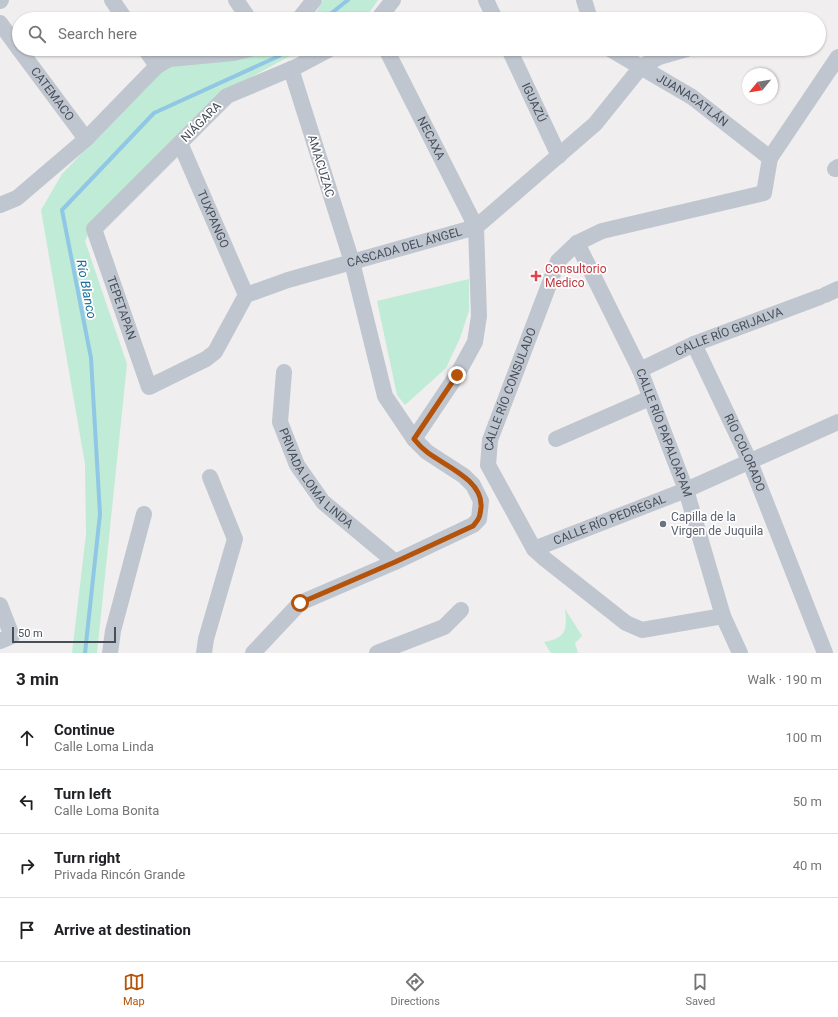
<!DOCTYPE html>
<html lang="en">
<head>
<meta charset="utf-8">
<style>
	body { margin:0; font-family:Roboto,sans-serif; background:#f6f6f6; color:#202124 }
	.compass { position:absolute; left:742px; top:68px; width:36px; height:36px; border-radius:50%; background:#fff; box-shadow:0 1px 3px #0004; rotate:240deg }
	.scale { position:absolute; left:12px; bottom:10px; width:104px; box-sizing:border-box; padding-left:4px; border:2px solid #484f5a; border-top:0; font-size:11px; line-height:14px; white-space:nowrap; color:#484f5a; -webkit-text-stroke:3px #fff; paint-order:stroke }
	.stop { position:absolute; width:12px; height:12px; margin:-9px; border:3px solid #b45309; border-radius:50%; background:#fff }
	.stop.end { background:#b45309; border-color:#fff; box-shadow:0 1px 4px #0008 }
	.list { margin:0; padding:0; list-style:none }
	h2 { display:flex; justify-content:space-between; align-items:center; height:52px; margin:0; padding:0 16px; font-size:17px }
	h2 small { font-size:13px; font-weight:400; color:#757577 }
	.list li { display:grid; grid-template-columns:26px 1fr auto; gap:12px; align-items:center; box-sizing:border-box; height:64px; padding:0 16px; border-top:1px solid #e0e0e0 }
	.list b { display:block; font-size:15px; white-space:nowrap }
	.list p { margin:0; font-size:13px; white-space:nowrap; color:#757577 }
	.list em { font-size:13px; font-style:normal; color:#757577 }
	.icon { flex:none; width:22px; height:22px; fill:none; stroke:currentColor; stroke-width:2; stroke-linecap:round; stroke-linejoin:round }
	.map { position:relative; flex:none; width:838px; height:653px; overflow:hidden }
	.search { position:absolute; background:#fff; box-shadow:0 1px 3px #0004; left:12px; right:12px; top:12px; height:44px; display:flex; align-items:center; gap:10px; box-sizing:border-box; padding:0 14px; border-radius:22px; color:#757577; font-size:15px }
	.sheet { height:308px; background:#fff }
	nav { display:flex; justify-content:space-around; align-items:center; box-sizing:border-box; height:56px; border-top:1px solid #e0e0e0; background:#fff; font-size:11px; color:#757577 }
	nav a { display:grid; justify-items:center; gap:2px }
	nav .on { color:#b45309 }
	.map>svg:first-child { display:block }
	.green { fill:#c0ebd6 }
	.lines { fill:none; stroke-linecap:round; stroke-linejoin:round }
	.stream { stroke:#90c7e4; stroke-width:4 }
	.minor { stroke:#c0c6cf; stroke-width:16 }
	.route { stroke:#b45309; stroke-width:5 }
	.health-dot { fill:#e0444e; stroke:#fff; stroke-width:1.5 }
	.worship-dot { fill:#6b7280; stroke:#fff; stroke-width:1.5 }
	.labels { text-anchor:middle; stroke-width:3.5; stroke-linejoin:round; paint-order:stroke }
	.street-label { font-size:12px; fill:#484f5a; stroke:#fff }
	.health-label { font-size:12px; fill:#be3a42; stroke:#fff; text-anchor:start }
	.worship-label { font-size:12px; fill:#5b616d; stroke:#fff; text-anchor:start }
	.water-label { font-size:13px; font-style:italic; fill:#186f9c; stroke:#fff }
</style>
</head>
<body>
<div class="map">
<svg width="838" height="653" viewBox="0 0 838 653">
	<rect width="100%" height="100%" fill="#f0eeee"/>
	<g class="green">
		<path d="M323 0H378L369 13 358 19H311L314 16Z"/>
		<path d="M266 49H303L225 91 189 123 99 213 85 241 127 364 97 653H72L86 534 85 464 41 210 62 174 168 62 256 54Z"/>
		<path d="M469 279V311L460 338 446 368 405 405 397 395 377 301Z"/>
		<path d="M565 609 582 636 575 643 578 653H551L544 642C567 638 567 629 565 609Z"/>
	</g>
	<g class="lines">
		<g class="stream">
			<path d="M324 19 348 0"/>
			<path d="M85 653 100 514 91 358 62 210 154 113 279 56 287 49"/>
		</g>
		<g class="minor">
			<path d="M112 0 125 19"/>
			<path d="M236 0 249 19"/>
			<path d="M486 0 495 19"/>
			<path d="M584 0 590 19"/>
			<path d="M0 1 1 0"/>
			<path d="M299 19 314 0"/>
			<path d="M378 19 393 0"/>
			<path d="M0 23 19 49"/>
			<path id="s1" d="M19 49 86 139"/>
			<path d="M145 49 157 66"/>
			<path id="s2" d="M330 49 298 66 227 96 94 229 149 387 206 359 215 352 246 295 288 280 476 227 595 124 641 67 659 57 687 49"/>
			<path id="s3" d="M386 49 476 227 479 316 475 342 457 375 414 439"/>
			<path id="s4" d="M509 49 559 156"/>
			<path id="s5" d="M610 49 692 97 770 158"/>
			<path id="s6" d="M180 143 246 295"/>
			<path d="M835 169 838 167"/>
			<path d="M0 205 17 198 86 139 157 66 169 59 234 53 250 49"/>
			<path id="s7" d="M577 243 640 370 686 490 723 616 740 653"/>
			<path d="M825 295 838 289"/>
			<path id="s8" d="M694 344 750 462 825 653"/>
			<path id="s9" d="M640 370 694 344 820 297"/>
			<path id="s10" d="M284 372 280 422 297 465 323 502 395 562"/>
			<path d="M556 439 650 398"/>
			<path id="s11" d="M534 549 686 490 838 422"/>
			<path d="M0 605 12 636 0 641"/>
			<path id="s12" d="M723 616 642 630 626 623 545 559 534 549 488 465 490 440 558 261 577 243 602 231 764 193 770 158 838 57"/>
			<path d="M110 653 113 631 144 514"/>
			<path d="M204 653 206 639 235 539 210 477"/>
			<path d="M253 653 300 603 395 562 473 525 479 519 481 501 473 485 464 476 427 452 414 439 385 396 352 262 291 69"/>
			<path d="M377 653 444 627 461 610"/>
		</g>
	</g>
	<g class="lines">
		<path class="route" d="M300 603 395 562 473 526C480 518 480 516 481 507 483 480 445 466 427 452 423 449 418 444 414 439L457 375"/>
	</g>
	<path class="health-dot" d="M534 270h4v4h4v4h-4v4h-4v-4h-4v-4h4z"/>
	<circle class="worship-dot" cx="663" cy="524" r="4"/>
	<g class="labels">
		<g class="street-label">
			<text dy="4" stroke="none"><textPath href="#s1" startOffset="56">CATEMACO</textPath></text>
			<text dy="4" stroke="none"><textPath href="#s5" startOffset="97">JUANACATLÁN</textPath></text>
			<text dy="4" stroke="none"><textPath href="#s4" startOffset="59">IGUAZÚ</textPath></text>
			<text transform="translate(201 122) rotate(-45)" y="4">NIÁGARA</text>
			<text dy="4" stroke="none"><textPath href="#s3" startOffset="100">NECAXA</textPath></text>
			<text transform="translate(321 166) rotate(73)" y="4">AMACUZAC</text>
			<text dy="4" stroke="none"><textPath href="#s6" startOffset="83">TUXPANGO</textPath></text>
			<text dy="4" stroke="none"><textPath href="#s2" startOffset="774">CASCADA DEL ÁNGEL</textPath></text>
			<text dy="4" stroke="none"><textPath href="#s2" startOffset="385">TEPETAPAN</textPath></text>
			<text dy="4" stroke="none"><textPath href="#s9" startOffset="97">CALLE RÍO GRIJALVA</textPath></text>
			<text dy="4" stroke="none"><textPath href="#s12" startOffset="393">CALLE RÍO CONSULADO</textPath></text>
			<text dy="4" stroke="none"><textPath href="#s7" startOffset="209">CALLE RÍO PAPALOAPAM</textPath></text>
			<text dy="4" stroke="none"><textPath href="#s8" startOffset="120">RÍO COLORADO</textPath></text>
			<text dy="4" stroke="none"><textPath href="#s10" startOffset="118">PRIVADA LOMA LINDA</textPath></text>
			<text dy="4" stroke="none"><textPath href="#s11" startOffset="81">CALLE RÍO PEDREGAL</textPath></text>
		</g>
		<g class="health-label">
			<text x="545" y="273">Consultorio<tspan x="545" dy="14">Medico</tspan></text>
		</g>
		<g class="worship-label">
			<text x="671" y="521">Capilla de la<tspan x="671" dy="14">Virgen de Juquila</tspan></text>
		</g>
		<g class="water-label">
			<text transform="translate(87 289) rotate(79)" y="5">Río Blanco</text>
		</g>
	</g>
</svg>
<svg class="compass" viewBox="-18 -18 36 36"><path d="M0-13l5 13h-10z" fill="#e53935"/><path d="M0 13l5-13h-10z" fill="#757577"/></svg>
<div class="scale">50 m</div>
<div class="stop" style="left:300px;top:603px"></div>
<div class="stop end" style="left:457px;top:375px"></div>
<div class="search"><svg class="icon" aria-label="search" viewBox="0 0 24 24"><circle cx="10" cy="10" r="6"/><path d="M15 15l6 6"/></svg>Search here</div>
</div>
<section class="sheet">
<h2>3 min<small>Walk · 190 m</small></h2>
<ul class="list">
<li><svg class="icon" aria-label="ahead" viewBox="0 0 24 24"><path d="M12 20V5M6 11l6-6 6 6"/></svg><div><b>Continue</b><p>Calle Loma Linda</p></div><em>100 m</em></li>
<li><svg class="icon" aria-label="left" viewBox="0 0 24 24"><path d="M17 20v-9H6M10 6l-5 5 5 5"/></svg><div><b>Turn left</b><p>Calle Loma Bonita</p></div><em>50 m</em></li>
<li><svg class="icon" aria-label="right" viewBox="0 0 24 24"><path d="M7 20v-9h11M14 6l5 5-5 5"/></svg><div><b>Turn right</b><p>Privada Rincón Grande</p></div><em>40 m</em></li>
<li><svg class="icon" aria-label="arrive" viewBox="0 0 24 24"><path d="M6 21V4h12l-3 4 3 4H6"/></svg><div><b>Arrive at destination</b></div></li>
</ul>
</section>
<nav>
<a class="on"><svg class="icon" aria-label="map" viewBox="0 0 24 24"><path d="M3 6l6-2 6 2 6-2v14l-6 2-6-2-6 2zM9 4v14M15 6v14"/></svg>Map</a>
<a><svg class="icon" aria-label="directions" viewBox="0 0 24 24"><path d="M12 3l9 9-9 9-9-9zM9 14v-3h6M13 9l2 2-2 2"/></svg>Directions</a>
<a><svg class="icon" aria-label="saved" viewBox="0 0 24 24"><path d="M7 4h10v16l-5-4-5 4z"/></svg>Saved</a>
</nav>
</body>
</html>
